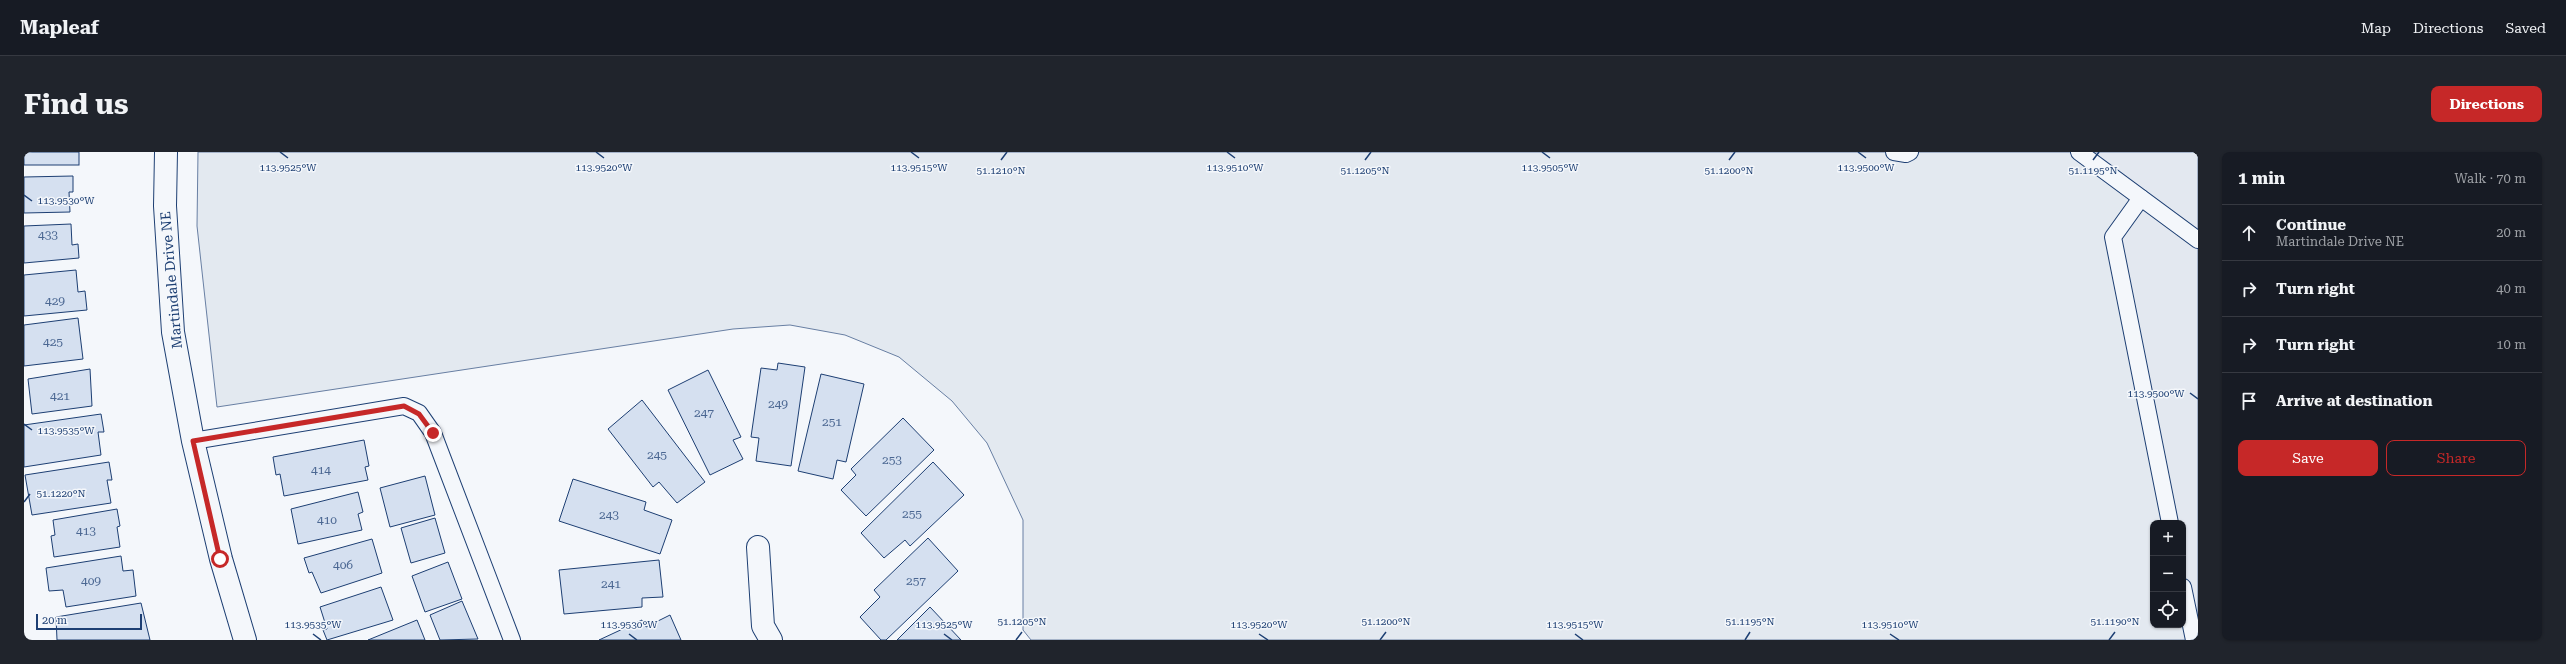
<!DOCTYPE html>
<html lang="en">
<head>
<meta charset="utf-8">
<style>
	body { margin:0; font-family:"Roboto Serif",serif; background:#20242c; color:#f1f3f6 }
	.controls { position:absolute; right:12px; bottom:12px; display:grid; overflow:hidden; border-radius:8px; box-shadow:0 1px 3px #0004 }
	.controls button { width:36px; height:36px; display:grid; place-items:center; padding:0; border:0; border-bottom:1px solid #363941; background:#171b24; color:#f1f3f6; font:20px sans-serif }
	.scale { position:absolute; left:12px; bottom:10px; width:106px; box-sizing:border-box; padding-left:4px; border:2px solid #1d3f73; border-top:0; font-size:11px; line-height:14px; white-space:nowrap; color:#1d3f73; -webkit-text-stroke:3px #f4f7fb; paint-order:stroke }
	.stop { position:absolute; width:12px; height:12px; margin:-9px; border:3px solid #c62828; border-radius:50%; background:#fff }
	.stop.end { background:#c62828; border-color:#fff; box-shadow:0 1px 4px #0008 }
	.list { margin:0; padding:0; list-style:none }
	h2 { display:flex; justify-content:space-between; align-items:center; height:52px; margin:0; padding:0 16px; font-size:17px }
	h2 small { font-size:13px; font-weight:400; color:#9ea1a6 }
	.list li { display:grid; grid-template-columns:26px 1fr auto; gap:12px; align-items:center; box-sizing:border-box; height:56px; padding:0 16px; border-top:1px solid #363941 }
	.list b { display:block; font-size:15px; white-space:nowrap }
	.list p { margin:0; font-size:13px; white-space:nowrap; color:#9ea1a6 }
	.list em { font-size:13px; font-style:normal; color:#9ea1a6 }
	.actions { display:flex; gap:8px; padding:12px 16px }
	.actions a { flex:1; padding:9px 0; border:1px solid #c62828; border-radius:8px; text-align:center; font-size:14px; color:#c62828 }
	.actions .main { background:#c62828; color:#fff }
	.icon { flex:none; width:22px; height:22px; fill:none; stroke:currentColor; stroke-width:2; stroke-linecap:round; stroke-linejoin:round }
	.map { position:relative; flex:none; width:2174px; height:488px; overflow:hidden; border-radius:8px }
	header { display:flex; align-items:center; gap:24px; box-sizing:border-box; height:56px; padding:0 20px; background:#171b24; border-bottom:1px solid #363941 }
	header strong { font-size:19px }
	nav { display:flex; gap:22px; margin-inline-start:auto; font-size:14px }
	.intro { display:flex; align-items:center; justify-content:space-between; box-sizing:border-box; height:96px; padding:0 24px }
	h1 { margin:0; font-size:28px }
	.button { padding:10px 18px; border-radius:8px; background:#c62828; color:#fff; font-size:14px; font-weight:700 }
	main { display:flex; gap:24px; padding:0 24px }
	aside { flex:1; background:#171b24; border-radius:8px; box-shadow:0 1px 3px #0004 }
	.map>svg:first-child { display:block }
	.green { fill:#e3e9f0; stroke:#687fa3; fill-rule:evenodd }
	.parking { fill:#e3e8f0; stroke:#687fa3 }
	.building { fill:#d5e0f0; stroke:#1d3f73 }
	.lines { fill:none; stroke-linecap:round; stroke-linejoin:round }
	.service-casing { stroke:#1d3f73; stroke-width:18 }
	.minor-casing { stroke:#1d3f73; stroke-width:24 }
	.tertiary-casing { stroke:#1d3f73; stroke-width:24 }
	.service { stroke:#f4f7fb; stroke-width:16 }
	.minor { stroke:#f4f7fb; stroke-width:22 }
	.tertiary { stroke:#f4f7fb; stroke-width:22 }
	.route { stroke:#c62828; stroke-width:5 }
	.ticks { fill:none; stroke:#1d3f73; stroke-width:1.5 }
	.labels { text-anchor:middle; stroke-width:3; stroke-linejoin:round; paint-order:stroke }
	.number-label { font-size:12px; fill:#4b6792 }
	.street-label { font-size:14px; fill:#1d3f73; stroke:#f4f7fb }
	.ticks-label { font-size:10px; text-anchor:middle; fill:#1d3f73; stroke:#f4f7fb; stroke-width:3; stroke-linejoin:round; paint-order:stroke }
</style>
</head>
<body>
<header>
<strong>Mapleaf</strong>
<nav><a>Map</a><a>Directions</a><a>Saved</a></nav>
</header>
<div class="intro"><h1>Find us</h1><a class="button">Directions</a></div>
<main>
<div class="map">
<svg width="2174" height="488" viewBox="0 0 2174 488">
	<rect width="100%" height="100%" fill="#f4f7fb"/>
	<path class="green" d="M174 0H2174V488H1007L999 478V368L963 291 928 249 875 205 821 183 766 173 709 177 193 255 173 74ZM2129 371H2159V473H2129Z"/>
	<path class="parking" d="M2055 0H2174V488L2159 435V371H2146L2089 85 2117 46Z"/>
	<g class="building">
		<rect x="0" y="0" width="55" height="13"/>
		<path d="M49 24V40H45L46 60 0 61V25Z"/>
		<path d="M47 72 48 93 54 92 55 106 0 111V74Z"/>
		<path d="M52 118 54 140 61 139 63 158 0 164V123Z"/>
		<path d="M54 166 59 207 0 214V173Z"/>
		<path d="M754 211 781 215 767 314 732 309 735 286 727 285 737 216 753 218Z"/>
		<path d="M66 217 68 254 8 262 4 227Z"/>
		<path d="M684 218 717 285 709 288 719 307 686 323 644 238Z"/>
		<path d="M797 222 840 232 822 310 813 308 809 327 774 319Z"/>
		<path d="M618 248 681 330 653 351 635 330 629 335 584 277Z"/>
		<path d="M77 262 80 280H74L77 303 0 315V273Z"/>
		<path d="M879 266 910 298 842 364 817 338 832 323 827 317Z"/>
		<path d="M340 288 345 314 341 315 344 328 260 344 256 322 252 323 249 305Z"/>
		<path d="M85 310 88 328H83L87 351 8 363 1 323Z"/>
		<path d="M909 310 940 343 886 394 881 388 860 406 837 381Z"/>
		<path d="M401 324 411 363 366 375 356 336Z"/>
		<path d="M549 327 622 350 620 358 648 368 636 402 535 369Z"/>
		<path d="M334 340 339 360 334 362 338 378 274 392 267 357Z"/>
		<path d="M93 357 96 374 93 375 96 395 30 405 27 384 31 383 29 368Z"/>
		<path d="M411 366 421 401 387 411 377 376Z"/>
		<path d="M904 386 934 419 862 488H857L836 465 856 445 850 438Z"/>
		<path d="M348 387 358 421 297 441 288 420 285 421 280 406Z"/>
		<path d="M97 404 99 419 109 418 112 444 42 455 39 438 25 439 22 416Z"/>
		<path d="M635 408 639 445 618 446V455L540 462 535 418Z"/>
		<path d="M424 410 438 447 401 460 388 424Z"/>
		<path d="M357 435 369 468 303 488 299 478 303 477 296 455Z"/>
		<path d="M438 449 454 487 416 488 406 463Z"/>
		<path d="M117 451 126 488H33L32 465Z"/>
		<path d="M906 455 937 488H873Z"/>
		<path d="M646 463 657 488H575L618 468 622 475Z"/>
		<path d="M393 468 401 488H344Z"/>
	</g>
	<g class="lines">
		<g class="service-casing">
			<g id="service">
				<path d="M1870 0 1882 2 1886 0"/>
				<path d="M2055 0 2174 88"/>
				<path d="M2117 46 2089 85 2146 371"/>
				<path d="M169 289 380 254 395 261 409 281 488 488"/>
				<path d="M2159 435 2170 488"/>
			</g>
		</g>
		<g class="minor-casing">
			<path id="minor" d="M734 395 739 474 747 488"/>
		</g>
		<g class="tertiary-casing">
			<path id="tertiary" d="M142 0 141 54 149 180 169 289 197 407 221 488"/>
		</g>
		<use href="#service" class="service"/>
		<use href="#minor" class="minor"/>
		<use href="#tertiary" class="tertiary"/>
	</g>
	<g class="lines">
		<path class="route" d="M196 407 169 289 380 254 395 262 409 281"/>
	</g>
	<path class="ticks" d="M256 0 264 6M572 0 580 6M887 0 895 6M1203 0 1211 6M1518 0 1526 6M1834 0 1842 6M977 8 983 0M1341 8 1347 0M1705 8 1711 0M2069 8 2075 0M0 43 8 49M2166 241 2174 247M0 272 8 278M0 350 6 342M289 482 297 488M605 482 613 488M920 482 928 488M1235 482 1244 488M1551 482 1559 488M1866 482 1875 488M992 488 998 480M1356 488 1362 480M1721 488 1726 480M2085 488 2091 480"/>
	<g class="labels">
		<g class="number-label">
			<text x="24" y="87">433</text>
			<text x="31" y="153">429</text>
			<text x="29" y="194">425</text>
			<text x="36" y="248">421</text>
			<text x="754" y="256">249</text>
			<text x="680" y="265">247</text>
			<text x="808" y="274">251</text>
			<text x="633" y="307">245</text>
			<text x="868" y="312">253</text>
			<text x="297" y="322">414</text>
			<text x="888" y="366">255</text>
			<text x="585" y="367">243</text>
			<text x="303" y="372">410</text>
			<text x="62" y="383">413</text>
			<text x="319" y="417">406</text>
			<text x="67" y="433">409</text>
			<text x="892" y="433">257</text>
			<text x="587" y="436">241</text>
		</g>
		<g class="street-label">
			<text transform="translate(147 128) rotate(-95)" y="5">Martindale Drive NE</text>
		</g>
	</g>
	<g class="ticks-label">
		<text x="264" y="19">113.9525°W</text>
		<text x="580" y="19">113.9520°W</text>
		<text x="895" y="19">113.9515°W</text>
		<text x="1211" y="19">113.9510°W</text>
		<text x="1526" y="19">113.9505°W</text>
		<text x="1842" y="19">113.9500°W</text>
		<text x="977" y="22">51.1210°N</text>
		<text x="1341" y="22">51.1205°N</text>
		<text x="1705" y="22">51.1200°N</text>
		<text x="2069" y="22">51.1195°N</text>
		<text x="42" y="52">113.9530°W</text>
		<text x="2132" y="245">113.9500°W</text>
		<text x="42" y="282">113.9535°W</text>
		<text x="37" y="345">51.1220°N</text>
		<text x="998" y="473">51.1205°N</text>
		<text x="1362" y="473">51.1200°N</text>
		<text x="1726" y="473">51.1195°N</text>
		<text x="2091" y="473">51.1190°N</text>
		<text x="289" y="476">113.9535°W</text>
		<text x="605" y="476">113.9530°W</text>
		<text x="920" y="476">113.9525°W</text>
		<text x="1235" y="476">113.9520°W</text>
		<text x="1551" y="476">113.9515°W</text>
		<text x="1866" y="476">113.9510°W</text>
	</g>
</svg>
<div class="controls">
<button>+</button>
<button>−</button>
<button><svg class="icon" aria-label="locate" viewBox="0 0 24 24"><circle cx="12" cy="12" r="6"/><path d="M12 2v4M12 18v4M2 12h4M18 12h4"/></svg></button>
</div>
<div class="scale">20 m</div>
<div class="stop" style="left:196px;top:407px"></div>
<div class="stop end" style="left:409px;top:281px"></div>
</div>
<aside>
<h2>1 min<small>Walk · 70 m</small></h2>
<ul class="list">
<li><svg class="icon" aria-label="ahead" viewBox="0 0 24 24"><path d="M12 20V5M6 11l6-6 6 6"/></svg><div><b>Continue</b><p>Martindale Drive NE</p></div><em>20 m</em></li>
<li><svg class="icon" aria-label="right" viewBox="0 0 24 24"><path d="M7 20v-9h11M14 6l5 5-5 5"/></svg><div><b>Turn right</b></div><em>40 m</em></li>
<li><svg class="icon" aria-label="right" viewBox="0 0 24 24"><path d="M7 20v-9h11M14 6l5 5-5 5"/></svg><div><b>Turn right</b></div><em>10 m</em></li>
<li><svg class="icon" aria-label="arrive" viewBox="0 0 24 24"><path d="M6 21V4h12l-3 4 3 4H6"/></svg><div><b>Arrive at destination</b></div></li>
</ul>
<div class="actions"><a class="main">Save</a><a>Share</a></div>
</aside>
</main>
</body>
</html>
